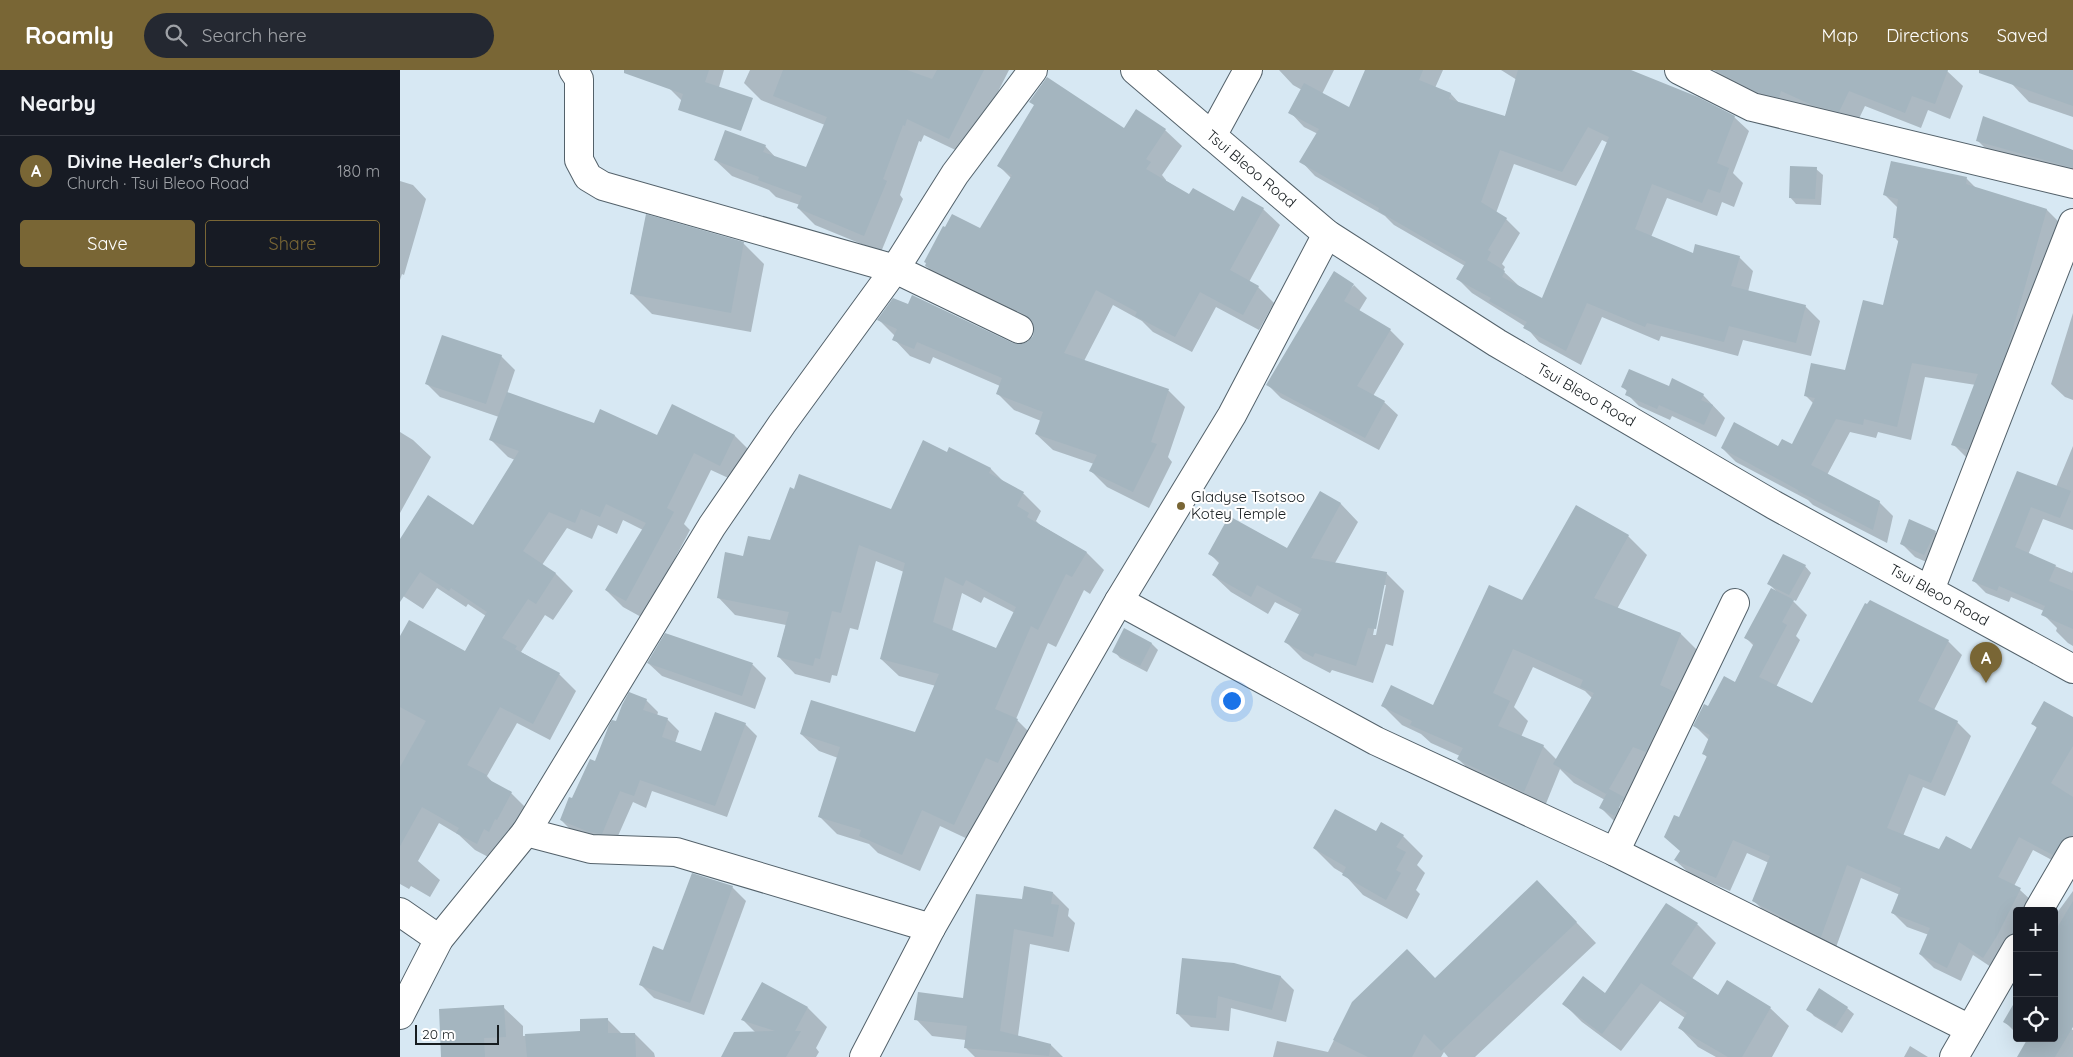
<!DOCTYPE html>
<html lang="en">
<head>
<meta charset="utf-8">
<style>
	body { margin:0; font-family:Quicksand,sans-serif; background:#242831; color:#f1f3f6 }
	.controls { position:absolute; right:15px; bottom:15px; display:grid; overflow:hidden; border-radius:5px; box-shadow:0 5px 20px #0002 }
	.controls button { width:45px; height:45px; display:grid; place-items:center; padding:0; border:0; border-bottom:1px solid #363941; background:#171b24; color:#f1f3f6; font:25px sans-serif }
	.scale { position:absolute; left:15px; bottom:12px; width:84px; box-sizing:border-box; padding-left:5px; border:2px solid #171d20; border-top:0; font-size:14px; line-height:18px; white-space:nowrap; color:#171d20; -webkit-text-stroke:4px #fff; paint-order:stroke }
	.you { position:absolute; left:831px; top:630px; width:18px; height:18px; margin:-12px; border:4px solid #fff; border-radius:50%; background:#1a73e8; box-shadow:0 0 0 8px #1a73e833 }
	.badge { display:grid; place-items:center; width:32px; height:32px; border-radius:50%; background:#796635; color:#fff; font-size:16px; font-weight:700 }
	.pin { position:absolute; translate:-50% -41px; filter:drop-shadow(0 1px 2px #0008) }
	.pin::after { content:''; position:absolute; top:26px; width:18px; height:15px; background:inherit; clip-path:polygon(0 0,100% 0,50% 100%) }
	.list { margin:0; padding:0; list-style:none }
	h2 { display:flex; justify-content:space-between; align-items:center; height:65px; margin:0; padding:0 20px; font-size:21px }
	h2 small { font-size:16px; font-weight:400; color:#9ea1a6 }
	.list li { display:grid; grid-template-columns:32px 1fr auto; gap:15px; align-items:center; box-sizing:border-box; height:70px; padding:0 20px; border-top:1px solid #363941 }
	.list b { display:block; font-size:19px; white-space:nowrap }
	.list p { margin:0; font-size:16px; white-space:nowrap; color:#9ea1a6 }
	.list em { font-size:16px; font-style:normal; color:#9ea1a6 }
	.actions { display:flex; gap:10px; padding:15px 20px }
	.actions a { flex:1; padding:11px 0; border:1px solid #796635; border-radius:5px; text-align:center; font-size:18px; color:#796635 }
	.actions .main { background:#796635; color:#fff }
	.icon { flex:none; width:28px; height:28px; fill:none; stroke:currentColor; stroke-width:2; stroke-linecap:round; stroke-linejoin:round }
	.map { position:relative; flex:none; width:1673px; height:987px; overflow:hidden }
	header { display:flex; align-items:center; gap:30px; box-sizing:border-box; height:70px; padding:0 25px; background:#796635; color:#fff }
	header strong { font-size:24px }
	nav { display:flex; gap:28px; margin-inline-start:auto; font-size:18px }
	.search { width:350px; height:45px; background:#242831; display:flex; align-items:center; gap:12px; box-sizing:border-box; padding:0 18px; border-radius:28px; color:#9ea1a6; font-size:19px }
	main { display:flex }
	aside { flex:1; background:#171b24 }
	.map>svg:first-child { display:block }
	.shadow { fill:#0003; fill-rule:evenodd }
	.building { fill:#a4b5bf; fill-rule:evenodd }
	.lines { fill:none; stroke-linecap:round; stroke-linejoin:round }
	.minor-casing { stroke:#53616a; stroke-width:30 }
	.minor { stroke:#fff; stroke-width:28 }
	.poi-dot { fill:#796635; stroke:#fff; stroke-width:2 }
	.labels { text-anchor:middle; stroke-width:4; stroke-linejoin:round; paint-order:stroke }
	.street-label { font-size:15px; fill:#171d20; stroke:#fff }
	.poi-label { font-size:15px; fill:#171d20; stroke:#fff; text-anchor:start }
</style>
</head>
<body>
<header>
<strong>Roamly</strong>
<div class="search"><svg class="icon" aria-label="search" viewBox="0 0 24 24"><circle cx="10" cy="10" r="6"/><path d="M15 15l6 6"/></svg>Search here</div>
<nav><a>Map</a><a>Directions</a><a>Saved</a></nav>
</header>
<main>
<aside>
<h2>Nearby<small></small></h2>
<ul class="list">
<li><span class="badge">A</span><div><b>Divine Healer's Church</b><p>Church · Tsui Bleoo Road</p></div><em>180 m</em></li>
</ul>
<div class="actions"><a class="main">Save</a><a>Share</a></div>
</aside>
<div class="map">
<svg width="1673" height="987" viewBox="0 0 1673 987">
	<rect width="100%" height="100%" fill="#d7e8f3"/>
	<g class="shadow">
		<path d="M276 0H324L312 41 282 31 270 19Z"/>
		<path d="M350 0H609L566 85 524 65 521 72 519 71 500 125 503 129 481 182 415 155 398 138 400 135 376 127 369 120 332 106 315 90 365 76 377 89 406 99 425 55 361 30 344 13Z"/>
		<path d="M879 0H934L922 24 949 39 966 0H1043L1035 18 1051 24 1060 34 1105 47 1117 10 1101 0H1228L1334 47 1349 61 1333 103 1343 113 1334 137 1322 132 1317 146 1267 128 1251 167 1293 185 1339 187 1353 201 1348 222 1405 236 1420 251 1411 286 1343 270 1338 286 1261 266 1259 271 1202 247 1181 295 1139 272 1126 257 1072 223 1058 209 1065 196 994 155 985 146 915 106 901 91 918 64 904 57 890 42 902 20 893 15ZM1202 70 1208 73 1142 230 1119 216 1103 201 1105 197 1102 194 1120 163 1106 149 1096 143 1114 94 1176 116Z"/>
		<path d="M1314 0H1546L1563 16 1550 49 1528 40 1521 58 1465 36 1455 57 1395 43 1329 14Z"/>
		<path d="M1617 0H1673V47L1629 32 1612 14Z"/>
		<path d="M737 41 765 60 782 76 762 105 766 110V111L790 126 834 143 863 139 880 155 849 212 858 217 874 233 859 260 816 237 792 282 753 262 742 251 713 235 684 291 769 321 785 337 768 387 772 392 749 438 707 417 691 401 694 394 653 380 636 364 641 351 614 340 597 323 600 316 533 287 530 294 510 286 494 269 495 266 479 250 621 276 628 273 634 267 636 257 542 212 526 196 580 160 611 108 599 96 725 60Z"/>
		<path d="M1577 70 1673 82V106L1590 83Z"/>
		<path d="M1416 99 1423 105 1421 135 1396 134 1390 127Z"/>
		<path d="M1567 109 1577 119 1647 140 1661 154 1582 393 1567 388 1553 374 1576 315 1525 307 1511 370 1478 362 1476 368 1450 362 1427 405 1479 432 1493 446 1487 473 1413 435 1408 430 1336 392 1322 378 1392 376 1414 334 1406 326 1446 301 1484 237 1499 172 1494 167 1498 138 1485 125Z"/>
		<path d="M0 111 13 115 26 129 4 205 2 204 0 210Z"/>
		<path d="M247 146 344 174 364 194 351 262 252 244 232 224Z"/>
		<path d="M954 215 967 228 959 241 990 260 1004 274 973 326 984 332 998 345 979 380 881 328 868 315Z"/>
		<path d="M1673 243V330L1665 327 1651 314Z"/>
		<path d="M101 286 115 300 107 324 195 355 258 366 273 336 335 366 352 383 337 412 311 400 284 454 290 460 243 548 223 537 206 520 243 460 223 450 217 464 198 455 192 469 167 458 142 495 156 504 173 521 153 550 145 545 121 582 159 604 176 621 150 670 117 653 87 706 94 714 111 723 128 740 94 790 75 780 59 765 39 753 18 791 40 810 30 827 11 816 9 819 0 814V569L65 582 86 546 68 534 66 537 37 518 23 539 0 524V471L73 456 115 390 108 387 91 370 99 347 40 327 27 314Z"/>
		<path d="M1222 316 1269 318 1303 325 1325 348 1316 367 1272 346 1270 350 1239 336 1227 324 1228 322Z"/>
		<path d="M0 362 13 370 31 387 0 443Z"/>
		<path d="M1673 376V460L1643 449 1628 485 1672 503 1673 500V576L1668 573 1656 561 1657 558 1643 544 1644 541 1611 527 1609 532 1586 523 1574 511 1618 402 1656 417Z"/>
		<path d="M547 383 591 399 604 412 624 424 641 441 636 451 640 455 687 483 704 500 690 524 684 520 656 577 648 573 616 649 635 668 572 771 540 756 520 801 478 783 469 774 437 764 420 747 438 688 419 681 401 664H516L536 616 499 606 481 589 504 502 476 491 458 560 450 558 437 606 432 605 430 613 395 604 378 586 386 555 335 545 318 527 344 487 371 472 491 440ZM562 523 581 533 584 527 615 543 597 579 552 561Z"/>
		<path d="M920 423 941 434 958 452 935 493 986 503 1004 521 993 576 986 574 973 613 932 600 930 603 903 589 886 572 900 545 875 532 868 544 831 522 813 505 820 494 809 483 888 480ZM983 515H986L976 565H973Z"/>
		<path d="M1535 462 1548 475 1538 497 1515 487 1501 473Z"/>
		<path d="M1228 466 1247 485 1217 539 1281 564 1300 583 1220 757 1201 738 1205 730 1174 713 1160 699 1143 741 1078 708 1058 689 1060 686 1031 673 1021 664 1002 655 983 636 1034 637 1123 532ZM1133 597 1185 621 1192 628 1157 690 1143 676 1121 667 1128 651 1114 637ZM1221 730 1223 732 1220 738H1218Z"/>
		<path d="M1405 496 1411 503 1396 531 1391 529 1407 545 1396 566 1400 570 1376 617 1412 635 1470 531 1548 571 1562 585 1534 640 1557 652 1571 666 1545 726 1523 717 1503 766 1540 781 1572 780 1638 659 1633 654 1673 649V789L1667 798 1633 780 1614 816 1620 820 1634 833 1631 841H1617V869L1597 901 1573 885 1561 911 1534 898 1520 884 1529 865 1507 857 1493 843 1500 825 1461 808 1435 880 1368 845 1354 831 1369 793 1347 783 1330 821 1289 803 1275 790 1281 782 1279 749 1308 688 1303 683 1309 670 1295 656 1309 638 1335 613 1354 576 1346 568 1377 522 1369 514Z"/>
		<path d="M725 560 752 574 758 580 747 602 720 588 714 581Z"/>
		<path d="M266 564 353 595 366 608 355 639 262 606 248 593Z"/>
		<path d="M246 630 258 642 257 646 267 649 279 661 275 673 302 682 345 654 357 666 327 747 252 721 246 738 233 732 214 775 173 762 161 750 195 693 216 653Z"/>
		<path d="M976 763 1003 766 1023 786 1017 795 1025 803 1016 820 1020 824 1007 849 963 825 944 804 934 798 914 778Z"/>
		<path d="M332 817 346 831 304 945 254 928 241 915 264 881Z"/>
		<path d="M1673 821V920L1654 907V847Z"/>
		<path d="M653 823 669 839 668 846 675 853 669 882 630 874 618 966 651 975 663 987H575L566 978V970L532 966 516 949 564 929 623 831Z"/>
		<path d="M1157 832 1196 873 1075 987H1048L1044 982 1041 987H873L877 971 928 982 953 932 1035 910Z"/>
		<path d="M1297 854 1316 873 1292 909 1319 926 1370 938 1389 956 1372 987H1316L1298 977 1280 958 1285 948 1260 931 1221 981 1182 952 1164 934 1206 925Z"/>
		<path d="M783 889 881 907 894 920 886 952 831 938 829 961 791 957 777 943Z"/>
		<path d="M1617 931V964L1605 952Z"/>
		<path d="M103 937 123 956V966L181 962 207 949 222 964H235L254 983 255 987H42Z"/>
		<path d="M408 938 427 957 416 978 419 982 416 987H322L356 963 343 950Z"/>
		<path d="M1447 938 1454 944 1442 963 1414 946 1408 939Z"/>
		<path d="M1654 950 1673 960V987H1619L1628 971 1622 968H1654Z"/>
		<path d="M1510 976 1528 987H1504Z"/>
	</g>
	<g class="building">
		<path d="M224 0H309L305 12 353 28 341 61 278 40 283 24 224 3Z"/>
		<path d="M383 0H507L532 9 537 0H584L549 69 507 49 505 56 503 55 483 109 487 111 464 166 397 138 402 126 358 110 359 107 314 90 325 60 366 75 363 82 406 97 427 47 373 26Z"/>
		<path d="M965 0H1023L1019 10 1051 23 1049 29 1105 46 1118 0H1231L1298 27 1335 46 1317 93 1329 98 1320 123 1308 119 1302 133 1252 114 1235 159 1293 183 1295 174 1340 186 1331 216 1406 235 1396 273 1329 256 1324 272 1247 253 1245 257 1187 233 1166 281 1123 258 1127 252 1089 231 1091 228 1056 209 1066 192 978 141 979 138 899 92 919 59 888 43 904 13 949 37ZM1188 57 1209 67 1142 228 1102 207 1105 201 1087 190 1091 182 1088 180 1107 148 1081 132 1100 80 1162 102Z"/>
		<path d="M1314 0H1548L1535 34 1512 26 1505 43 1449 21 1439 42 1412 35 1381 21 1379 28 1357 22Z"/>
		<path d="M1579 0H1673V36L1579 3Z"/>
		<path d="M647 7 724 58 736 39 766 59 746 89 751 92 746 99 789 124 793 118 834 141 842 126 864 138 830 200 859 216 843 245 800 222 775 267 735 246 737 242 696 220 664 283 769 319 751 372 757 374 733 422 689 401 697 385 635 364 643 342 596 324 602 308 517 272 514 279 492 270 497 259 477 250 493 228 508 234 512 225 613 273 621 274 627 272 633 266 634 257 632 251 626 245 525 196 526 193 524 192 543 156 545 157 552 144 580 158 612 105 597 96 634 35 629 32Z"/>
		<path d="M1583 46 1673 80V98L1576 71Z"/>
		<path d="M1491 91 1567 107 1566 114 1647 139 1606 283 1568 380 1551 375 1578 304 1512 293 1497 357 1464 349 1463 355 1436 349 1411 395 1480 431 1473 460 1398 421V420L1321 378 1334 352 1378 376 1382 369 1392 374 1415 328 1404 326 1411 293 1445 300 1463 230 1483 235 1499 168H1493L1498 129 1483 125Z"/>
		<path d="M1390 96 1417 97 1415 129 1389 128Z"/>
		<path d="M246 144 344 172 331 243 230 224Z"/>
		<path d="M934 201 954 214 944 231 991 259 957 316 985 331 965 368 866 315Z"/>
		<path d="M42 265 102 285 86 334 25 314Z"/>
		<path d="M1229 299 1269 316 1272 308 1304 324 1301 330 1313 335 1304 355 1259 335 1257 339 1225 325 1227 320 1221 317Z"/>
		<path d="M107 322 194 353 200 339 257 365 272 334 335 365 320 396 294 383 267 438 274 442 226 531 205 520 246 453 206 434 200 447 181 439 175 453 149 442 123 481 156 503 136 534 128 529 102 568 117 576 115 579 160 603 133 654 100 637 67 695 87 705 86 708 112 722 97 750 95 749 89 762 84 759 77 774 56 763 59 758 22 737 0 776V697L26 651 0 637V566L9 550 65 581 87 542 51 518 49 521 20 502 0 532V469L28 425 73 455 119 381 89 370Z"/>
		<path d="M523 370 547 382 549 377 591 398 589 403 624 422 617 436 629 443 627 447 687 482 672 507 666 504 638 560 631 556 595 639 618 649 598 693 586 688 554 755 522 740 502 785 459 766 461 760 418 747 440 677 400 664 411 630 515 662 539 604 480 589 505 493 459 475 441 543 432 541 420 589 415 588 413 596 377 587 389 542 317 528 325 482 343 486 348 466 370 470 390 417 394 419 399 404 491 439ZM545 507 563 516 566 510 616 537 596 578 533 552Z"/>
		<path d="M1617 401 1671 421 1660 448 1631 437 1615 477 1656 495 1649 511 1673 521V559L1641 545 1645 536 1599 516 1597 521 1572 511Z"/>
		<path d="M920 421 941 433 911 488 987 502 976 559 968 558 956 596 915 583 913 587 884 572 902 539 857 515 851 527 812 505 820 491 808 484 829 446 887 478Z"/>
		<path d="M1176 435 1229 465 1194 528 1281 563 1260 615 1275 622 1246 682 1233 677 1209 719 1224 727 1215 746 1199 738 1209 719 1206 724 1153 694 1194 623 1180 617 1183 610 1113 579 1093 623 1110 631 1098 656 1144 675 1124 722 1057 689 1063 678 1010 655 1012 651 981 636 991 615 1033 635 1089 515 1122 530Z"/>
		<path d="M1509 449 1536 461 1524 485 1500 474Z"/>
		<path d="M1383 484 1406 495 1389 525 1367 514Z"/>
		<path d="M1371 518 1394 530 1382 552 1387 555 1359 607 1412 633 1465 533 1467 534 1470 530 1549 570 1518 631 1558 651 1531 713 1509 704 1487 758 1539 779 1546 766 1571 779 1637 657 1631 654 1644 631 1673 647V676L1651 713 1673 727V765L1665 768 1653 785 1619 767 1598 807 1621 818 1597 866 1583 888 1559 872 1547 898 1519 884 1530 858 1491 843 1501 818 1447 795 1421 867 1352 831 1370 786 1333 770 1316 808 1274 790 1280 781 1264 767 1274 745 1279 747 1307 686 1302 684 1310 665 1293 656 1304 634 1308 636 1324 606 1335 612 1354 573 1344 568Z"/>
		<path d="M724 558 752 573 740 596 712 582Z"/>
		<path d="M265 563 353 593 342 626 247 593Z"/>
		<path d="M229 622 247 629 243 640 268 648 262 667 301 681 315 642 346 653 315 736 240 710 234 726 220 721 202 764 189 762 160 750 169 727 172 728 190 689 195 691 209 655 212 650 216 651 222 635Z"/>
		<path d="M935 739 976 761 981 752 1004 765 996 777 1006 782 996 800 1001 803 986 830 942 805 946 797 913 778Z"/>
		<path d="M292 803 333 816 290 933 239 915 253 876 263 880Z"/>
		<path d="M1137 810 1177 852 1041 981 1024 964 1012 987H968L933 970 952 932 1007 879 1035 908Z"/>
		<path d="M624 816 653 822 651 834 659 835 653 867 614 859 600 961 651 974 649 986 564 978 567 956 514 950 518 922 563 928 576 824 622 829Z"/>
		<path d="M1673 831V957L1655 987H1617L1628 968H1654V863Z"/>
		<path d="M1266 833 1298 853 1271 894 1318 925 1327 910 1371 937 1342 987H1328L1278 958 1287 943 1241 913 1202 964 1162 934 1183 906 1205 923Z"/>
		<path d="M782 888 834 893 881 906 872 940 818 926 816 948 776 944Z"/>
		<path d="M362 912 408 937 395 961H401L386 987H321L334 962 375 961 341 950Z"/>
		<path d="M1419 918 1448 937 1435 957 1406 940Z"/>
		<path d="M1617 928V960L1603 952Z"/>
		<path d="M104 935 106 967 84 968 85 987H41L39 939Z"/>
		<path d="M208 948V963H235L236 987H127L125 964 180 961V949Z"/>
	</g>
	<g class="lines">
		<g class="minor-casing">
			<g id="minor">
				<path d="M173 0 179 9V90L188 107 203 116 495 199 619 259"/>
				<path d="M735 0 927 164 1097 273 1374 435 1673 599"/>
				<path d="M1279 0 1352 37 1673 114"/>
				<path d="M812 66 848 0"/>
				<path d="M1530 520 1673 153"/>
				<path d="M719 531 976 671 1215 782 1570 959"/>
				<path d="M126 762 191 779 276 782 531 858"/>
				<path d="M1215 782 1335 533"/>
				<path d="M1638 841 1673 781"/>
				<path d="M0 842 39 869"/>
				<path d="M0 945 39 869 126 762 312 456 382 354 495 199 555 104 633 0"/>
				<path d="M464 987 531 858 719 531 832 345 927 164"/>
				<path d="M1554 987 1617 878"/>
			</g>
		</g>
		<use href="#minor" class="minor"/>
	</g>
	<circle class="poi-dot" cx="781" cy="436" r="5"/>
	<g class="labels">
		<g class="street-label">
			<text transform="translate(851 99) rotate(40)" y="5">Tsui Bleoo Road</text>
			<text transform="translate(1186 325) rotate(30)" y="5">Tsui Bleoo Road</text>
			<text transform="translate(1539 525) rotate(29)" y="5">Tsui Bleoo Road</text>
		</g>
		<g class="poi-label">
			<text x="791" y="432">Gladyse Tsotsoo<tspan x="791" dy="17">Kotey Temple</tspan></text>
		</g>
	</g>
</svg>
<div class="controls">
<button>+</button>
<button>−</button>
<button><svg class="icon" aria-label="locate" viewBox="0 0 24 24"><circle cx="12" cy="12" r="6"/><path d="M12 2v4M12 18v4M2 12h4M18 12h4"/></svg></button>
</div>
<div class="scale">20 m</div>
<div class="you"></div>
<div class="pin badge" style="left:1586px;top:613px">A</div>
</div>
</main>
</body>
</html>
